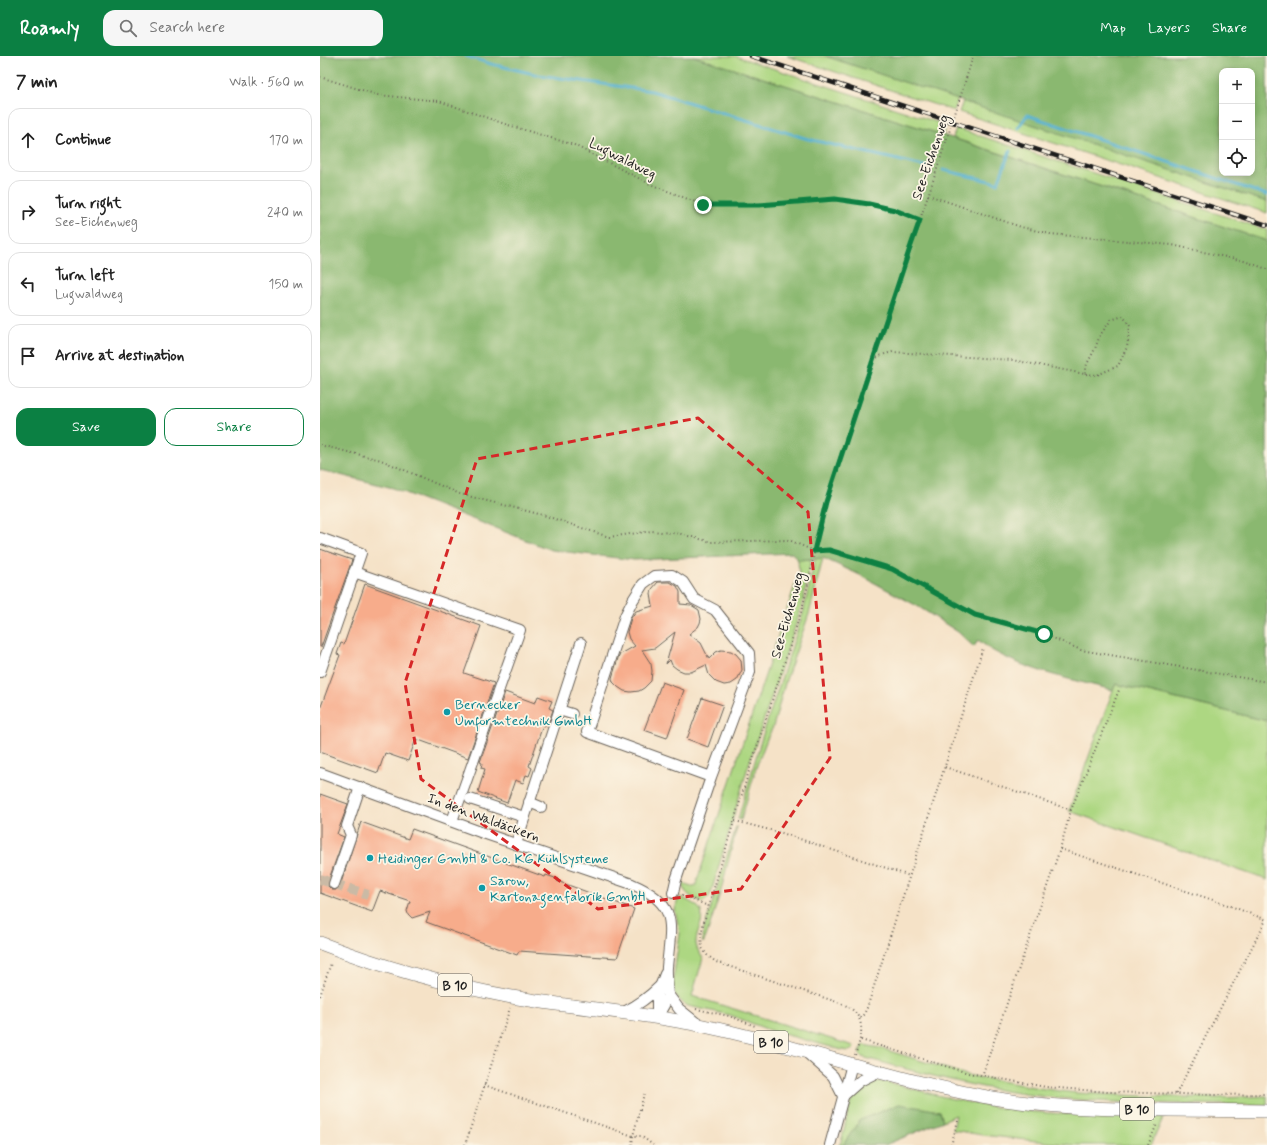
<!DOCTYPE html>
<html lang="en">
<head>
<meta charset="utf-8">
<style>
	body { margin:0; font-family:Mynerve,sans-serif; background:#f6f6f6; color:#222 }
	.controls { position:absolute; right:12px; top:12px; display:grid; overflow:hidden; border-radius:8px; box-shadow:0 2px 6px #0003 }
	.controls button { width:36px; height:36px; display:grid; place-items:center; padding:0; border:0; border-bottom:1px solid #e0e0e0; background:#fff; color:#222; font:20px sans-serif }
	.stop { position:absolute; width:12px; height:12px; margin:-9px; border:3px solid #0b8043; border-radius:50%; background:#fff }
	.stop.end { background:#0b8043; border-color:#fff; box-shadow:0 1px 4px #0008 }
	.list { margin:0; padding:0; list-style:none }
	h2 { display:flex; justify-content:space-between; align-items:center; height:52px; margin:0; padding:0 16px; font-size:17px }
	h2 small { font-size:13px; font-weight:400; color:#767676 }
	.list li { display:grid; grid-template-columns:26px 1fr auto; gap:12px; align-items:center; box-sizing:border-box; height:64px; margin:0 8px 8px; padding:0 8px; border:1px solid #e0e0e0; border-radius:12px }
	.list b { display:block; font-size:15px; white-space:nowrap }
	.list p { margin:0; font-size:13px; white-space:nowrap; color:#767676 }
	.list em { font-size:13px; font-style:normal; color:#767676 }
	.actions { display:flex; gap:8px; padding:12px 16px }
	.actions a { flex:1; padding:9px 0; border:1px solid #0b8043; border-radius:12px; text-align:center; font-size:14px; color:#0b8043 }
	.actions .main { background:#0b8043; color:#fff }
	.icon { flex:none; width:22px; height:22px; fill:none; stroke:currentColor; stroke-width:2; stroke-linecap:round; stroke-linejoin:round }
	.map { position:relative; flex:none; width:947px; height:1089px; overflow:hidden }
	header { display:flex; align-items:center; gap:24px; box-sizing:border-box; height:56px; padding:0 20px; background:#0b8043; color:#fff }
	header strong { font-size:19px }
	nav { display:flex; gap:22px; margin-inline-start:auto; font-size:14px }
	.search { width:280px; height:36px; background:#f6f6f6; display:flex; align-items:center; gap:10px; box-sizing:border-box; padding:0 14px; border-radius:12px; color:#767676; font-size:15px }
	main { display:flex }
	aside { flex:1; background:#fff }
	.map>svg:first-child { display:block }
	.green { fill:#add782; stroke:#647a4f }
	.forest { fill:#8ab870; stroke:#536a46; fill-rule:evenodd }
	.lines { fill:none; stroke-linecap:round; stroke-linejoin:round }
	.stream { stroke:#50afcf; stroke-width:3 }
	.building { fill:#f7ac8b }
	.minor-tunnel { stroke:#cabaa5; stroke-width:10; stroke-dasharray:10 5; stroke-linecap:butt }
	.minor-casing { stroke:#686158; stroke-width:12 }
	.major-casing { stroke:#686158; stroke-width:14 }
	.path { stroke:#686158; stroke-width:2; stroke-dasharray:1 3; stroke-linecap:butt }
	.minor { stroke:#fff; stroke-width:10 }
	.major { stroke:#fff; stroke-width:13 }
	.rail-casing { stroke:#1c1c1c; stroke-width:4.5 }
	.rail { stroke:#fcf5e5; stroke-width:3; stroke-dasharray:9; stroke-linecap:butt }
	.route { stroke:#0b8043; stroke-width:5 }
	.marked { fill:none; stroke:#d62828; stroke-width:3; stroke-dasharray:8 5; stroke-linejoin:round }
	.culture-dot { fill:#0f9aa8; stroke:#fcf5e5; stroke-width:1.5 }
	.labels { text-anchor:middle; stroke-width:3.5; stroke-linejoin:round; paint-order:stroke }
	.shield { fill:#fcf5e5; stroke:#5f5d58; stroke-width:1 }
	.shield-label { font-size:13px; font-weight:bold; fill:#1c1c1c }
	.street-label { font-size:14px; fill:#1c1c1c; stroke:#fcf5e5 }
	.culture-label { font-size:14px; fill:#0d838f; stroke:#fcf5e5; text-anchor:start }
</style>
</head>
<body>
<header>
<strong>Roamly</strong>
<div class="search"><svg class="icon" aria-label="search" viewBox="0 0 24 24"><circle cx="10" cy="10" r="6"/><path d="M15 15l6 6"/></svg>Search here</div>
<nav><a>Map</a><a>Layers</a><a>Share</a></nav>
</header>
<main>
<aside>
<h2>7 min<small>Walk · 560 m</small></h2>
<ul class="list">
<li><svg class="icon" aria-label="ahead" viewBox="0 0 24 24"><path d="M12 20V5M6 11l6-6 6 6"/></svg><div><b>Continue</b></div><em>170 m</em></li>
<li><svg class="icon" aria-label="right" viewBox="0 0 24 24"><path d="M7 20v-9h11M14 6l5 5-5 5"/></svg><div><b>Turn right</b><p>See-Eichenweg</p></div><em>240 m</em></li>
<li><svg class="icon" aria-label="left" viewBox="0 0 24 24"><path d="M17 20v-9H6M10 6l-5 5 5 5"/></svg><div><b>Turn left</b><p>Lugwaldweg</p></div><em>150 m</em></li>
<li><svg class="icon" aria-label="arrive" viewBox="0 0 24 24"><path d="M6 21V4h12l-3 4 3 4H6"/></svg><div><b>Arrive at destination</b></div></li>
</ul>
<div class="actions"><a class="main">Save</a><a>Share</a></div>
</aside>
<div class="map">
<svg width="947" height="1089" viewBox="0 0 947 1089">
	<rect width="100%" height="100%" fill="#fcf5e5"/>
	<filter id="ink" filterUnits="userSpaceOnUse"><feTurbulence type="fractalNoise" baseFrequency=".025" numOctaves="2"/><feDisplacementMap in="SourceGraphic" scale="8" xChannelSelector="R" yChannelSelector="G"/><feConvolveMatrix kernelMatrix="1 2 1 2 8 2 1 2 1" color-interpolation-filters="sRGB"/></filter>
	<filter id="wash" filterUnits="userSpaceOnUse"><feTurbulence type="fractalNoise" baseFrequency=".012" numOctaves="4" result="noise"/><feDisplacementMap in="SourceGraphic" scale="16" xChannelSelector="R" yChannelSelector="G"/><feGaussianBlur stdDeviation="0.9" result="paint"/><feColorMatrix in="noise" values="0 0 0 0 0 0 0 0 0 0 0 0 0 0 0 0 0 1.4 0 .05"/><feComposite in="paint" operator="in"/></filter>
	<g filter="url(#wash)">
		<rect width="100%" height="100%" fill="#f5e2c7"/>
		<g class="green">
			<path d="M373 0H415L626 69 623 79Z"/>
			<path d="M467 0H505L638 43 634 55Z"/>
			<path d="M643 45 947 146V157L639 56Z"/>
			<path d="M636 72 947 174V185L633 82Z"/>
			<path d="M503 502 489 558 466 624 453 671 447 683 437 709 421 764 418 763 442 681 483 557 495 503Z"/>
			<path d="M491 503 484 541 480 556 427 714 391 837 388 842 383 846C373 843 363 837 362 827L375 831 479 517 478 504Z"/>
			<path d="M796 628 947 665V824L749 755 793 634Z"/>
			<path d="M416 771H417L401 834 386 881 383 887 382 880 385 870Z"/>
			<path d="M361 841C366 844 373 847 378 851 388 860 375 877 376 888 377 894 380 898 383 902L372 940 534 990 533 993 529 995 522 994 449 974 410 959 368 950C359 945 354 939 352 930L360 878 355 854 358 843Z"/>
			<path d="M544 989 560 992 647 1019 725 1033 757 1037 823 1040 896 1042 947 1040V1050C877 1047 807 1049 738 1042 671 1036 607 1019 542 1001L539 997Z"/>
			<path d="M558 1025 567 1026C608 1037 648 1048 689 1053 740 1060 793 1059 844 1060L831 1089H754L662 1079 633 1074 636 1059 623 1065 620 1055 540 1064 523 1089H519L521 1086C525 1072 529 1041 540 1032 545 1028 551 1027 558 1025Z"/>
		</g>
		<g class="forest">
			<path d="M0 0H373L623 79 947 185V665L796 628 793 634C754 624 711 616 675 596 669 593 664 588 658 584L654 591 638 576 599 551 540 519 503 502 478 504 472 497 314 504 231 494 73 432 0 414Z"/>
			<path d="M505 0H947V146ZM902 15H932V117H902Z"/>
			<path d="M579 1048 620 1055 623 1065 565 1089H523L540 1064Z"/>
		</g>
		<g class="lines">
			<g class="stream">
				<path d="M146 0 171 8 219 19 332 35 488 83 608 111"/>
				<path d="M698 72 707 59 947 139"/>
				<path d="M623 114 678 127 690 95"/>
			</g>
		</g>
		<g id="blocks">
			<g class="building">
				<path d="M0 493 32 504 1 591H0Z"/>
				<path d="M338 526H350L357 530 360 536V548L371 549 379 554 381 563 380 567 378 571 369 578 381 587 389 603 396 596 401 594 411 595 416 598 421 604 422 614 417 624 411 628 404 629 396 626 389 619 386 609 371 616H364L357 613 352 609 350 604 346 608 355 576 335 592 322 594 331 608 332 615 331 625 324 632 319 635 311 636 304 635 298 631 293 626 292 622 299 599 315 590 309 583 307 576 311 562 316 555 333 550 331 538 332 533Z"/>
				<path d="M45 528 161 570 144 617 174 627 148 702 96 683 88 705 65 697 58 717 0 696V653L20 599 17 598 21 587 24 588Z"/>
				<path d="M342 626 364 634 347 682 324 674Z"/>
				<path d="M185 636 215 647 218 640 232 645 229 652 233 654 227 671 223 669 209 710 212 712 209 720 206 719 203 727 195 724 187 747 158 736 165 713 161 712 162 707 160 706Z"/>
				<path d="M382 642 403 649 388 691 367 683Z"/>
				<path d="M0 738 28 748 17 778 24 781 8 826V830L12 834H16L20 830 41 766 88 783 92 773 225 821 226 819 238 823 237 825 314 853 297 902 199 895 197 899 106 866 110 856 92 862 88 858 87 855 90 845 60 835 52 856 0 837Z"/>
			</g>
		</g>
	</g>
	<g filter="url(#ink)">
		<use href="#blocks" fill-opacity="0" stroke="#686158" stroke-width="1"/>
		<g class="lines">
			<path class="minor-tunnel" d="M0 823 48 839"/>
			<g class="minor-casing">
				<g id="minor">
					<path d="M0 482 41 497 0 616"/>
					<path d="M34 516 200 574 132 765"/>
					<path d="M239 654 252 658"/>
					<path d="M0 717 163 777 312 828C359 848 351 868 347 911 346 922 350 934 346 945 344 950 340 956 337 961"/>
					<path d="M150 743 204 761"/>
					<path d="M209 746 221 751"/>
					<path d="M196 788 261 587"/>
					<path d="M14 828 31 779 27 770 40 731"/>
					<path d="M353 837 356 824 391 721 267 676 305 560 313 544 323 528 334 520 352 519 363 526 374 543 395 554 429 597 430 616 391 721"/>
					<path d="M347 937 359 953 379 969"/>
					<path d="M304 956C318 949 329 941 340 930"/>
					<path d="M337 958V939L345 918"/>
					<path d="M487 997 513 1020 523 1040"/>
					<path d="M523 1040 540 1025 560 1015"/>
					<path d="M510 1089 532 1008"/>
				</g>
			</g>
			<g class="major-casing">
				<path id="major" d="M0 887C62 911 127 929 192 941 254 952 317 956 379 969 482 990 581 1028 685 1044 772 1057 860 1053 947 1055"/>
			</g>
			<g class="path">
				<path d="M0 21 58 39 119 45 185 68 254 89 330 128 383 149H439L515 143 549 148 575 154 600 164"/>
				<path d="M608 139 701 171 730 178 852 189 924 205 947 213"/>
				<path d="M553 303 565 298 573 296 692 304 765 318 777 319 798 310 807 291 810 270 803 260 791 264 780 279 775 293 767 308 765 318"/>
				<path d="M0 389 61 404 140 438 223 459 289 481 332 475 361 478 391 486 469 484 494 495 509 494 573 513 655 559 724 578 761 594 947 626"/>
				<path d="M625 711 751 754"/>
				<path d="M415 765 462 777 590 820"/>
				<path d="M740 793 908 849 947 864"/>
				<path d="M362 839 388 850"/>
				<path d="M0 940 11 907"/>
				<path d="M376 953 409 960 435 970"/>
				<path d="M540 962 544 958 547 952 663 592"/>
				<path d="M541 984 648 1017 726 1031 788 1036 896 1039 947 1038"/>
				<path d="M535 999C543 978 547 959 523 948L396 906 387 899 382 892 381 880 383 869 429 715 481 556C492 519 495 481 507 444 552 295 608 149 653 0"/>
				<path d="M662 1020 740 793 751 754 799 634"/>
				<path d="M164 1029 313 1080H321L333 1089"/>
				<path d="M856 1038 946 864"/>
				<path d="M145 1089 190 952"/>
				<path d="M312 1089 313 1080 324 1038"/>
				<path d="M631 1089 638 1065"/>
				<path d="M828 1089 837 1068"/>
			</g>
			<use href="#minor" class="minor"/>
			<use href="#major" class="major"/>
			<g class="rail-casing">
				<path id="rail" d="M431 0 947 169"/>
			</g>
			<use href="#rail" class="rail"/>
		</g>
	</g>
	<g class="lines" filter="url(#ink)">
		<path class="route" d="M383 149H439L515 143 549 148 575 154 600 164 589 195 506 446 494 495 509 494 572 513 655 559 724 578"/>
	</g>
	<path class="marked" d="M378 362 488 456 510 702 421 833 278 853 101 723 85 627 157 403Z"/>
	<g class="culture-dot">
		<circle cx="127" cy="656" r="4"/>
		<circle cx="50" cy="802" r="4"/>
		<circle cx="162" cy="832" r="4"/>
	</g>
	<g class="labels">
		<g class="shield">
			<rect x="118" y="918" width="34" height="22" rx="3"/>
			<rect x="434" y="975" width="34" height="22" rx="3"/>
			<rect x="800" y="1042" width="34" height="22" rx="3"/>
		</g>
		<g class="shield-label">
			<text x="135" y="934">B 10</text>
			<text x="451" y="991">B 10</text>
			<text x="817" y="1058">B 10</text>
		</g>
		<g class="street-label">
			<text transform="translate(610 101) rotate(-71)" y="5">See-Eichenweg</text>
			<text transform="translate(303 102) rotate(27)" y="5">Lugwaldweg</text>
			<text transform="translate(467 559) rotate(-74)" y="5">See-Eichenweg</text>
			<text transform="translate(164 761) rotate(20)" y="5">In den Waldäckern</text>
		</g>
		<g class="culture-label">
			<text x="135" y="653">Bernecker<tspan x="135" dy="16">Umformtechnik GmbH</tspan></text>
			<text x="58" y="807">Heidinger GmbH &amp; Co. KG Kühlsysteme</text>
			<text x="170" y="829">Sarow,<tspan x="170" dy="16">Kartonagenfabrik GmbH</tspan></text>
		</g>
	</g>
</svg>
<div class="controls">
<button>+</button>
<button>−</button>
<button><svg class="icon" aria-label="locate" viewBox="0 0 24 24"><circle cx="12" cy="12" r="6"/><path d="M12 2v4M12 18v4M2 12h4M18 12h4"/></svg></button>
</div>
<div class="stop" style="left:724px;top:578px"></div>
<div class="stop end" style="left:383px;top:149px"></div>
</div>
</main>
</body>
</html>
